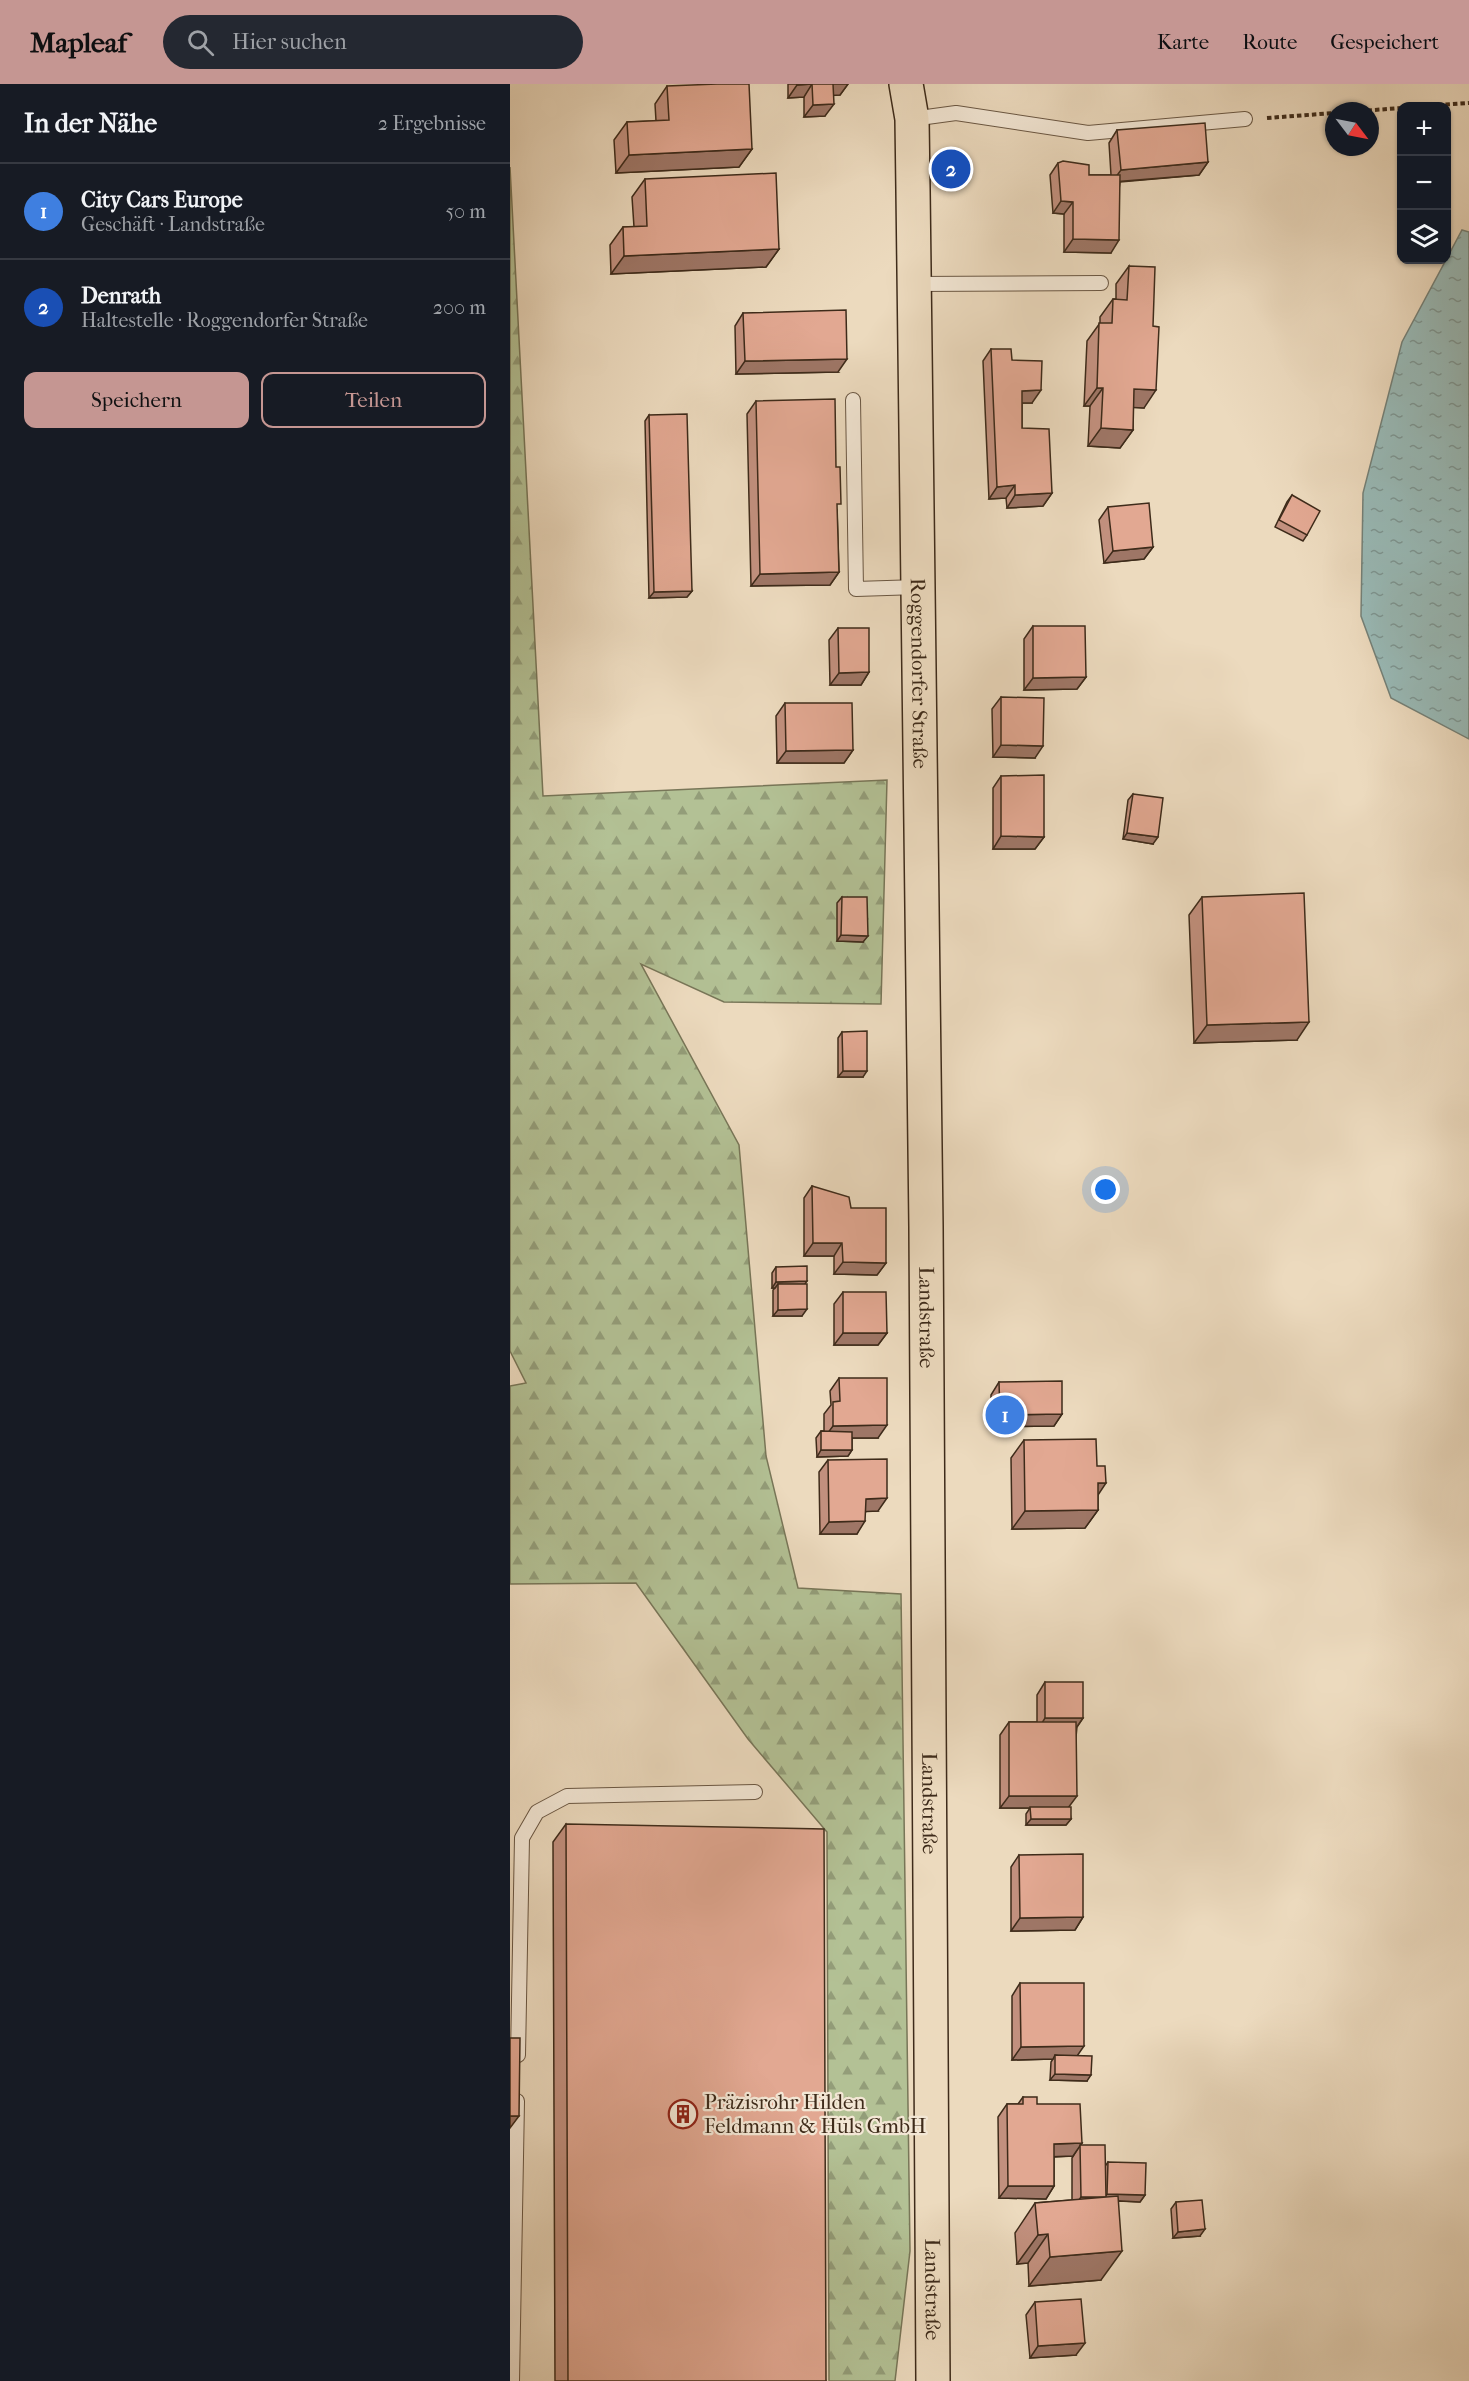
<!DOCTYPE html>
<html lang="de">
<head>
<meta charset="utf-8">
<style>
	body { margin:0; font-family:"IM FELL French Canon",serif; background:#242831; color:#f1f3f6 }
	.controls { position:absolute; right:18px; top:18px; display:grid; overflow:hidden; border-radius:12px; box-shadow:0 2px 4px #0004 }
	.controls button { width:54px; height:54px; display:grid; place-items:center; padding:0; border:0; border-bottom:2px solid #363941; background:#171b24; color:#f1f3f6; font:30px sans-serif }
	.compass { position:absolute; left:815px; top:18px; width:54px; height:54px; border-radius:50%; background:#171b24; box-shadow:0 2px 4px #0004; rotate:122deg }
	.you { position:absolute; left:596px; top:1106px; width:21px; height:21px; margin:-15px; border:4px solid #fff; border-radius:50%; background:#1a73e8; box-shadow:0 0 0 9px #1a73e833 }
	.badge { display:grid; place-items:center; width:39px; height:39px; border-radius:50%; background:#c59692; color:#fff; font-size:20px; font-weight:700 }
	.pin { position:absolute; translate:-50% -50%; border:3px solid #fff; box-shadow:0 2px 6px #0006 }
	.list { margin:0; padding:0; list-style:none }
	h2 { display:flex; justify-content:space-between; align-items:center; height:78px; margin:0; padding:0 24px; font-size:26px }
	h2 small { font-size:20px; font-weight:400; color:#9ea1a6 }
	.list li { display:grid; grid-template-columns:39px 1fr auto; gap:18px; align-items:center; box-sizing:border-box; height:96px; padding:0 24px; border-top:2px solid #363941 }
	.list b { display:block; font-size:22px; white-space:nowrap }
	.list p { margin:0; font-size:20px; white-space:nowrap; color:#9ea1a6 }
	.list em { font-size:20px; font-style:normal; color:#9ea1a6 }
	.actions { display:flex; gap:12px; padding:18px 24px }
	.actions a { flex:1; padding:14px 0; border:2px solid #c59692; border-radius:12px; text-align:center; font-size:21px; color:#c59692 }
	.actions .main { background:#c59692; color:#111 }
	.icon { flex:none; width:33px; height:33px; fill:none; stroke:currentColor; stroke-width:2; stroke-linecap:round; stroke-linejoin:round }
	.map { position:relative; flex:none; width:959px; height:2297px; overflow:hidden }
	header { display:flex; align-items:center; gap:36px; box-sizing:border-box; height:84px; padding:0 30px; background:#c59692; color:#111 }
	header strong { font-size:28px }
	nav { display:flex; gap:33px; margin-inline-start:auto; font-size:21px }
	.search { width:420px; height:54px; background:#242831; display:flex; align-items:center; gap:15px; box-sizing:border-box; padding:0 21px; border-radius:33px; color:#9ea1a6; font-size:22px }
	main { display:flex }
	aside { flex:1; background:#171b24 }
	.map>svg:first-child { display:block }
	.forest { fill:url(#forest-firs); stroke:#787658; stroke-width:1.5 }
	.water { fill:url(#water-ripples); stroke:#758178; stroke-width:1.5 }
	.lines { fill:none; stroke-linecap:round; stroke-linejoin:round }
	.lane-casing { stroke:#6a5743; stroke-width:16 }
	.primary-casing { stroke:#3e2b1a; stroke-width:36 }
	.path { stroke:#3e2b1a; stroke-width:4; stroke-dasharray:4.5 3; stroke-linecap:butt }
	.lane { stroke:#f3e7d5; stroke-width:14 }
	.primary { stroke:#ecdabe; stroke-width:33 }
	.wall { fill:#c2907e; stroke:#3e2b1a; stroke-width:1.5 }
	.shaded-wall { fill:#9e7666; stroke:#3e2b1a; stroke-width:1.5 }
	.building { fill:#e2a892; stroke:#3e2b1a; stroke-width:1.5 }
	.labels { text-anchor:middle; stroke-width:4.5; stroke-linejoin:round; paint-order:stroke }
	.street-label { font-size:21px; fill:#3e2b1a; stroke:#f3e7d5 }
	.poi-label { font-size:21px; fill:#3e2b1a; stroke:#f3e7d5; text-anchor:start }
</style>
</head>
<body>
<header>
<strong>Mapleaf</strong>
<div class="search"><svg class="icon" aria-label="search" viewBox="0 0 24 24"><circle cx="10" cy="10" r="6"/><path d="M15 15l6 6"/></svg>Hier suchen</div>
<nav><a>Karte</a><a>Route</a><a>Gespeichert</a></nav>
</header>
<main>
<aside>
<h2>In der Nähe<small>2 Ergebnisse</small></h2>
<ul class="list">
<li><span class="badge" style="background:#3f7fe0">1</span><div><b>City Cars Europe</b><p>Geschäft · Landstraße</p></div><em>50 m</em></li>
<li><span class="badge" style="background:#1a4fb4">2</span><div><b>Denrath</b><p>Haltestelle · Roggendorfer Straße</p></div><em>200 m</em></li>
</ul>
<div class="actions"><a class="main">Speichern</a><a>Teilen</a></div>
</aside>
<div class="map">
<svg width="959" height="2297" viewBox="0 0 959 2297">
	<defs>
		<pattern id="forest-firs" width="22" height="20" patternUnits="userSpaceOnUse" patternTransform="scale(1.5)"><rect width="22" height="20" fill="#b3c195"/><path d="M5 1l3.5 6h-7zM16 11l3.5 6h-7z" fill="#939d79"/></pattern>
		<pattern id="water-ripples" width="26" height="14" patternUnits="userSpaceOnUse" patternTransform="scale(1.5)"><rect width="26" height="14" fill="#99bab7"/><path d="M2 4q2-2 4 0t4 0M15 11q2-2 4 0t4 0" fill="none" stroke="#7e9794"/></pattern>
	</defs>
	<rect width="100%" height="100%" fill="#ecdabe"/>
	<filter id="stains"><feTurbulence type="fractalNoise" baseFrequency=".00333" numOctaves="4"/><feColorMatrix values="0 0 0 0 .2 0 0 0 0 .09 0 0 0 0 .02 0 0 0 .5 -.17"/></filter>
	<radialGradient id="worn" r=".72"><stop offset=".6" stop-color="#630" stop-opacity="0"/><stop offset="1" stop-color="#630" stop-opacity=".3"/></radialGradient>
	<path class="forest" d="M0 83 33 712 377 696 371 920 214 918 131 880 229 1061 256 1372 288 1504 391 1510 400 2167 385 2297H319L317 1748 238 1655 126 1499 0 1500V1302L16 1299 0 1267Z"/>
	<path class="water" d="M952 146 959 148V655L881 614 851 532 853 409 892 258Z"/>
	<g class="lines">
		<g class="lane-casing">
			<g id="lane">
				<path d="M402 35 446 29 578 49 735 35"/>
				<path d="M404 200 591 199"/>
				<path d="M343 316 346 505 408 503"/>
				<path d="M8 1971 12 1754 27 1728 57 1712 245 1708"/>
				<path d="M2 2297 7 2017"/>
			</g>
		</g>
		<g class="primary-casing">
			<g id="primary">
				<path id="s1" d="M396 0 402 35 403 106 416 1143 423 2297"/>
			</g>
		</g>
		<g class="path">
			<path d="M913 22 959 19"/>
			<path d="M850 27 892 24"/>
			<path d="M757 34 824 29"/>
		</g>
		<use href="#lane" class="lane"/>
		<use href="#primary" class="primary"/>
	</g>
	<g class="wall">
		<path d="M278 0H338L330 11H323L315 32 294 33V13L278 14Z"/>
		<path d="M157 2 242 65 229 83 106 89 104 56 117 38 146 37 145 20Z"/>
		<path d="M607 46 698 78 689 91 610 98 601 169 554 168V130L543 129 540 91 548 79 579 91H601L599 59Z"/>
		<path d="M135 95 269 165 256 183 101 190 100 161 113 143H124L122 113Z"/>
		<path d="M619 182 634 324 623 323V346L610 364 578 362 580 322H574L577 257 590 239V233L603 215H606V200Z"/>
		<path d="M233 229 328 288 226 290 225 242Z"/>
		<path d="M481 265 502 276 522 319H512V344L542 409 533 422 497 424 496 414 479 415 473 277Z"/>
		<path d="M246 317 327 426 329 488 320 501 241 502 237 330Z"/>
		<path d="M139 331 182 507 177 513 139 514 135 337Z"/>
		<path d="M782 411 797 451 793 457 765 443 777 418Z"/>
		<path d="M598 423 643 463 634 475 594 479 589 436Z"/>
		<path d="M523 542 576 593 567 605 514 606V555Z"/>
		<path d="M328 544 359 588 351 601H320L319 556Z"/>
		<path d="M491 613 525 674 483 673 482 625Z"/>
		<path d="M275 619 343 666 334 679H267L266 632Z"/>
		<path d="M491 692 534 753 525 765H483V704Z"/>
		<path d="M623 710 643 760 613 755 618 716Z"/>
		<path d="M332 813 353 858 327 857V819Z"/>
		<path d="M692 813 787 956 684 959 679 831Z"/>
		<path d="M332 948 353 993H328V954Z"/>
		<path d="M302 1102 341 1124 376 1179 367 1191 324 1190V1172H294V1114Z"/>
		<path d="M266 1183 295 1200 292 1232H263V1206L265 1204H262V1189Z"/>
		<path d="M333 1208 377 1249 368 1261H324V1220Z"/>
		<path d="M329 1294 368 1354H342V1366L338 1372 307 1373 306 1354 311 1347H314V1330L321 1321 320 1307Z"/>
		<path d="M489 1298 552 1330 544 1342 481 1343V1311Z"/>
		<path d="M514 1356 588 1411V1426L575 1444 502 1445 501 1374Z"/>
		<path d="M318 1376 368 1427H356L347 1450H310L309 1388Z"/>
		<path d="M535 1598 573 1634 567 1643 559 1723 561 1735 556 1741H516V1730L520 1724H490V1651L499 1638H527V1611Z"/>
		<path d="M56 1740 316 2297H45L43 1758Z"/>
		<path d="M509 1771 573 1833 565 1846 501 1847V1783Z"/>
		<path d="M510 1899 567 1972 577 1997 540 1996 541 1978 543 1975 502 1976V1912Z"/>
		<path d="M513 2013 527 2020 572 2059 563 2072 544 2073V2102L536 2115 489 2114 488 2033 497 2020H508Z"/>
		<path d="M570 2061 596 2081 598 2078 635 2111 630 2118 608 2117 591 2196 519 2202 518 2179 507 2180 505 2149 525 2119 562 2116V2074Z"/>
		<path d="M666 2118 690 2152 663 2154 661 2125Z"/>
		<path d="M525 2218 566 2271 520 2274 516 2231Z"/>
	</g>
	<g class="shaded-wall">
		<path d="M302 0 294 13 278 14 287 1Z"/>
		<path d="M322 0H338L330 11 314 12Z"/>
		<path d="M324 20 315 32 294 33 303 21Z"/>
		<path d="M242 65 229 83 106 89 119 71Z"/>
		<path d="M698 78 689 91 602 98 611 86Z"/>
		<path d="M551 117 563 118 554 130 543 129Z"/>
		<path d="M563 155 609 156 601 169 554 168Z"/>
		<path d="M269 165 256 183 101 190 114 172Z"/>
		<path d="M337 275 328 288 226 290 235 277Z"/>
		<path d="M587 304H593L580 322H574Z"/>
		<path d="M624 305 646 306 634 324 611 323Z"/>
		<path d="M531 306 522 319H503L512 307Z"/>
		<path d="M591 344 623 346 610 364 578 362Z"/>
		<path d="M505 401 496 414 479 415 487 403Z"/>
		<path d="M542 409 533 422 497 424 505 411Z"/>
		<path d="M643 463 634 475 594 479 603 467Z"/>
		<path d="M329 488 320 501 241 502 250 490Z"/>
		<path d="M182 507 177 513 139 514 144 508Z"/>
		<path d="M359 588 351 601H320L329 589Z"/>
		<path d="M576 593 567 605 514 606 523 594Z"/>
		<path d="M491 661 533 662 525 674 483 673Z"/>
		<path d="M343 666 334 679H267L276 667Z"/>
		<path d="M617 749 648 753 643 760 613 755Z"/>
		<path d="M491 752 534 753 525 765H483Z"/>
		<path d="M331 851 358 852 353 858 327 857Z"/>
		<path d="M799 938 787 956 684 959 697 941Z"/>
		<path d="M333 987H357L353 993H328Z"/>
		<path d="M303 1159H332L324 1172H294Z"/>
		<path d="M333 1178 376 1179 367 1191 324 1190Z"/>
		<path d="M297 1197 293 1203 268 1200 265 1204H262L266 1198Z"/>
		<path d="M297 1225 292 1232H263L268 1226Z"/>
		<path d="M333 1249H377L368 1261H324Z"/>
		<path d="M552 1330 544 1342 481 1343 490 1331Z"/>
		<path d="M377 1341 368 1354H314L323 1342Z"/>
		<path d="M311 1366H342L338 1372 307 1373Z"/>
		<path d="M588 1399H596L584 1417Z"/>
		<path d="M377 1414 368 1427 347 1428 356 1415Z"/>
		<path d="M588 1426 575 1444 502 1445 515 1427Z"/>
		<path d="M355 1437 347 1450H310L319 1438Z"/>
		<path d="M535 1634H573L564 1647H527Z"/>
		<path d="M499 1712H567L558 1724H490Z"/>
		<path d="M521 1735H561L556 1741H516Z"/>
		<path d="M573 1833 565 1846 501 1847 510 1834Z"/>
		<path d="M574 1962 565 1975 545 1971 543 1975 502 1976 511 1963Z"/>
		<path d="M545 1990 581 1991 577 1997 540 1996Z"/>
		<path d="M0 2032H9L0 2044Z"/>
		<path d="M572 2059 563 2072 535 2073 544 2060Z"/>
		<path d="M498 2102H544L536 2115 489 2114Z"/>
		<path d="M597 2110 635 2111 630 2118 594 2116 562 2126 571 2113H595Z"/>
		<path d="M695 2145 690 2152 663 2154 668 2148Z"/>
		<path d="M538 2150 518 2179 507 2180 528 2151Z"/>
		<path d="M612 2167 591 2196 519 2202 540 2173Z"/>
		<path d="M575 2259 566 2271 520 2274 528 2262Z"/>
	</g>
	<g class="building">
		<path d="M207 0H239L242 65 119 71 117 38 159 36 157 2Z"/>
		<path d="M287 0H323L324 20 303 21 302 0 287 1Z"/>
		<path d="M695 39 698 78 611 86 607 46Z"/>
		<path d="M553 77 579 81V91H610L609 156 563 155V118L551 117 548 79Z"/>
		<path d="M266 89 269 165 114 172 113 143 137 142 135 95Z"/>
		<path d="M619 182 645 183 643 242 649 243 646 306 624 305 623 346 591 344 593 304H587L589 239H602L603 215 617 216Z"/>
		<path d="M336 226 337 275 235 277 233 229Z"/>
		<path d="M481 265H501L502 276 532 277 531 306 512 307V344L539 345 542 409 505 411V401L487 403Z"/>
		<path d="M325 315 326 383H330L331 420H327L329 488 250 490 246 317Z"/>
		<path d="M177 330 182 507 144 508 139 331Z"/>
		<path d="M782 411 810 427 797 451 769 436Z"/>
		<path d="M639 419 643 463 603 467 598 423Z"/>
		<path d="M523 542H575L576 593 523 594Z"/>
		<path d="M328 544H359V588L329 589Z"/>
		<path d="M491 613 534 614 533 662 491 661Z"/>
		<path d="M275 619H342L343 666 276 667Z"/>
		<path d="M534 691V753L491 752V692Z"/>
		<path d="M623 710 653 714 648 753 617 749Z"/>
		<path d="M794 809 799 938 697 941 692 813Z"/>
		<path d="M332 813H357L358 852 331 851Z"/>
		<path d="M357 947V987H333L332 948Z"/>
		<path d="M302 1102 339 1113 341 1124H376V1179L333 1178 332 1159H303Z"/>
		<path d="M297 1182V1197L266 1198V1183Z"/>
		<path d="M268 1200H297V1225L268 1226Z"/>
		<path d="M333 1208H376L377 1249H333Z"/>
		<path d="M329 1294H377V1341L323 1342V1318L330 1317Z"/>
		<path d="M552 1297V1330L490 1331 489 1298Z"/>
		<path d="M311 1347 342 1348V1366H311Z"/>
		<path d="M586 1355 587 1382H595L596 1399H588V1426L515 1427 514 1356Z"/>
		<path d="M377 1375V1414L356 1415 355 1437 319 1438 318 1376Z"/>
		<rect x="535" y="1598" width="38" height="36"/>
		<path d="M499 1638H566L567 1712H499Z"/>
		<path d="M520 1723H561V1735H521Z"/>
		<path d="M56 1740 314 1745 316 2297H58Z"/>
		<path d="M573 1770V1833L510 1834 509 1771Z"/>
		<path d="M510 1899H574V1962L511 1963Z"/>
		<path d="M0 1954H10L9 2032H0Z"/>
		<path d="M545 1971 582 1972 581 1991 545 1990Z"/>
		<path d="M513 2013H527V2020H570L572 2059 544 2060V2102H498L497 2020H513Z"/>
		<path d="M570 2061H595L596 2113H571Z"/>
		<path d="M598 2078 636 2079 635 2111 597 2110Z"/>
		<path d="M608 2112 612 2167 540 2173 538 2150 528 2151 525 2119Z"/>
		<path d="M692 2116 695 2145 668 2148 666 2118Z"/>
		<path d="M571 2215 575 2259 528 2262 525 2218Z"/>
	</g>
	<defs>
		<g id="building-ring" transform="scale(1.5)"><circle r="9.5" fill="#f3e7d5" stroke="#8f2418" stroke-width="1.5"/><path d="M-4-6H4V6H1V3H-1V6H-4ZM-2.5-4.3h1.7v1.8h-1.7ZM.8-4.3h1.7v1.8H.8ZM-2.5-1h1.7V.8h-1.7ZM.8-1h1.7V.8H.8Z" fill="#8f2418"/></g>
	</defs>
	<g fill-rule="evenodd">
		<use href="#building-ring" x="173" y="2030"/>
	</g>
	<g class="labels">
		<g class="street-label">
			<text dy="7" stroke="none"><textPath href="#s1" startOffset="590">Roggendorfer Straße</textPath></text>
			<text dy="7" stroke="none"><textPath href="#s1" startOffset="1234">Landstraße</textPath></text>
			<text dy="7" stroke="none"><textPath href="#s1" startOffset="1720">Landstraße</textPath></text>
			<text dy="7" stroke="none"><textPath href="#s1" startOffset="2206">Landstraße</textPath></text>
		</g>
		<g class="poi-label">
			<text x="194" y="2025">Präzisrohr Hilden<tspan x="194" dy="24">Feldmann &amp; Hüls GmbH</tspan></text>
		</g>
	</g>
	<rect width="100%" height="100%" filter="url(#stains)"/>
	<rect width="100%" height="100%" fill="url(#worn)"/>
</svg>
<div class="controls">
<button>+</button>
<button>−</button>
<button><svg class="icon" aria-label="layers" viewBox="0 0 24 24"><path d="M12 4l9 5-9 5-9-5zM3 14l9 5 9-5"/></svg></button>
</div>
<svg class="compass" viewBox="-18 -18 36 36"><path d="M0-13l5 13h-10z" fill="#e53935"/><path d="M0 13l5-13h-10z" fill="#9ea1a6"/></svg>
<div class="you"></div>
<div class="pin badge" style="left:495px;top:1331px;background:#3f7fe0">1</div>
<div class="pin badge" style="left:441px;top:85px;background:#1a4fb4">2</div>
</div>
</main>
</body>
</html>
